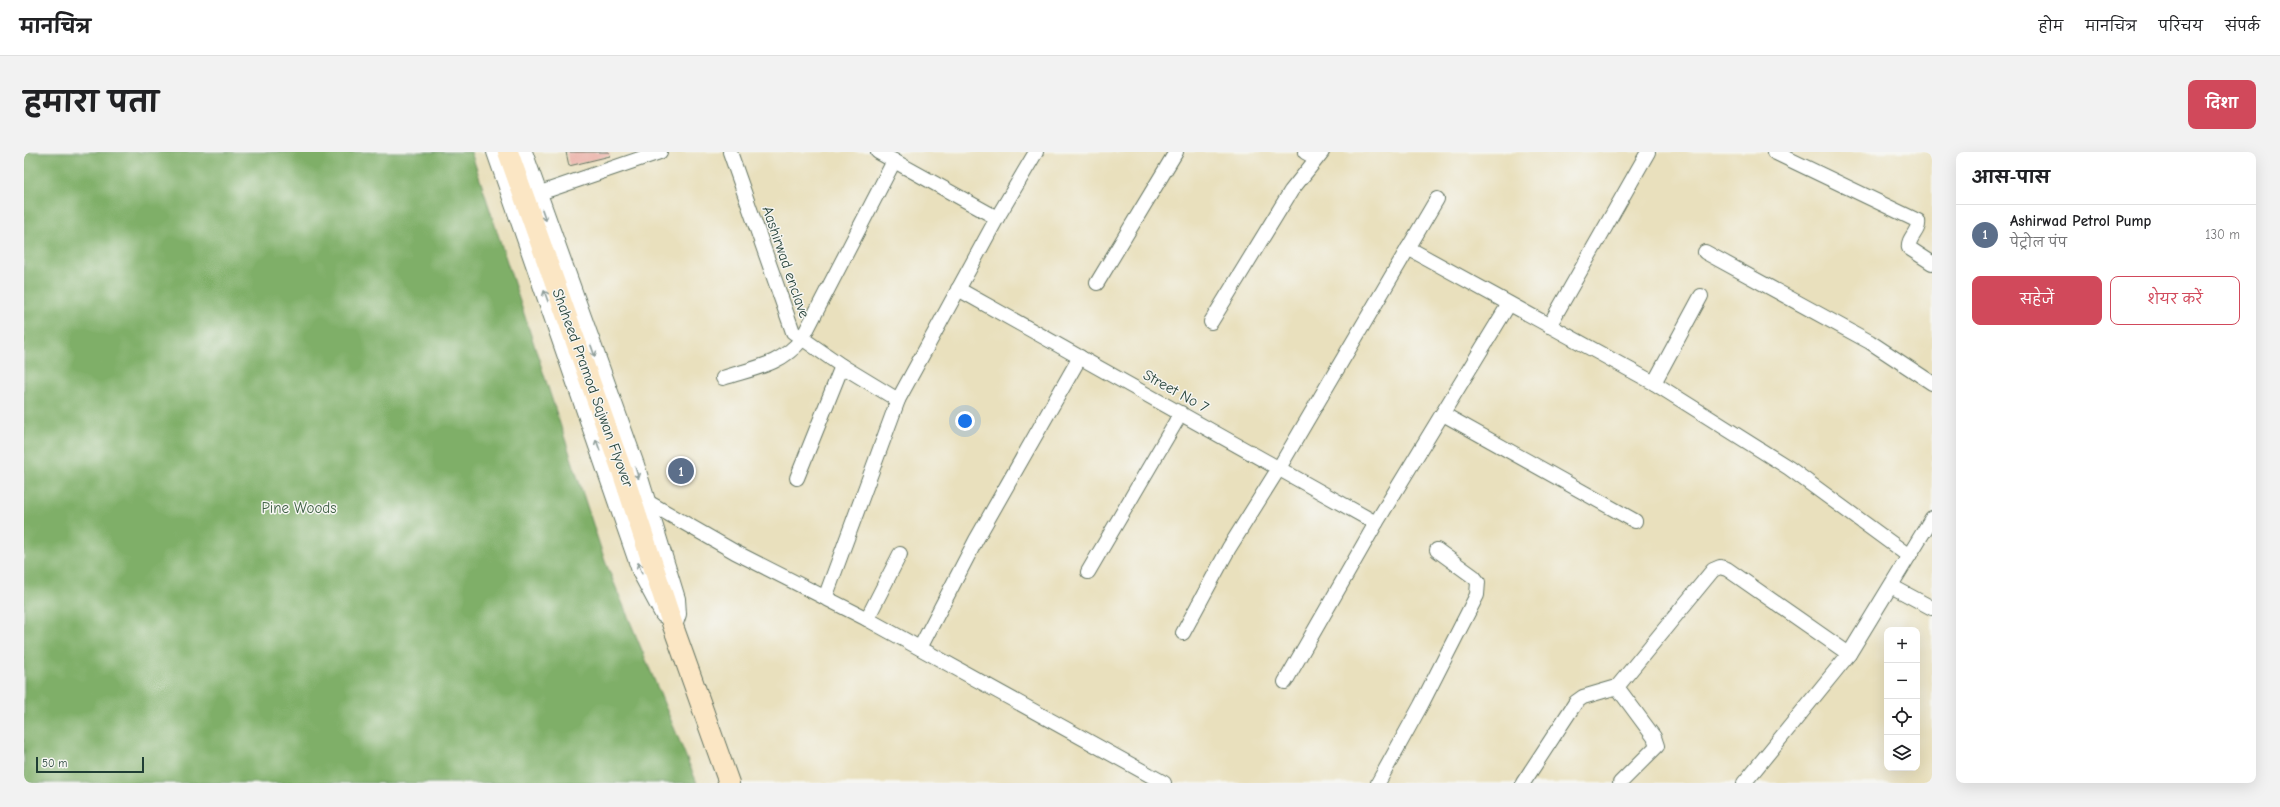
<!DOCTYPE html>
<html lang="hi">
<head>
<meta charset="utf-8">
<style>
	body { margin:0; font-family:"Comic Neue","Playpen Sans Deva",sans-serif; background:#f2f2f2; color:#202124 }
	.controls { position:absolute; right:12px; bottom:12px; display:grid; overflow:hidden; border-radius:8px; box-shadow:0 4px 16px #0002 }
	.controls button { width:36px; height:36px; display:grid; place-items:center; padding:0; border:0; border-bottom:1px solid #e0e0e0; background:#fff; color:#202124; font:20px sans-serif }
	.scale { position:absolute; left:12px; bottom:10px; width:108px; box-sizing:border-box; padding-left:4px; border:2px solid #1f3d34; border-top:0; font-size:11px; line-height:14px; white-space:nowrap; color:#1f3d34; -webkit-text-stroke:3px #f6f6f2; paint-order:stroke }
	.you { position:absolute; left:941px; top:269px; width:14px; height:14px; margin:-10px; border:3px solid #fff; border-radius:50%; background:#1a73e8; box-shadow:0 0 0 6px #1a73e833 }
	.badge { display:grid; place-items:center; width:26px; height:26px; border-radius:50%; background:#d1495b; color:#fff; font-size:13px; font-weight:700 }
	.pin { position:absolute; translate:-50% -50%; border:2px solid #fff; box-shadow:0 1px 4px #0006 }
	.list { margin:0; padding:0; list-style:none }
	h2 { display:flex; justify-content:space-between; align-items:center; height:52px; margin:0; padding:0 16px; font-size:17px }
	h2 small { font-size:13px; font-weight:400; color:#757577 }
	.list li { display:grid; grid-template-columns:26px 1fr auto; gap:12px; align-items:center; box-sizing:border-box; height:60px; padding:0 16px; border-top:1px solid #e0e0e0 }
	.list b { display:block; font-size:15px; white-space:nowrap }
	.list p { margin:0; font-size:13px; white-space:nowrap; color:#757577 }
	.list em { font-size:13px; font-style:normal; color:#757577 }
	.actions { display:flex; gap:8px; padding:12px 16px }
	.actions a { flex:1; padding:9px 0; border:1px solid #d1495b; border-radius:8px; text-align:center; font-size:14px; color:#d1495b }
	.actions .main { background:#d1495b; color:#fff }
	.icon { flex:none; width:22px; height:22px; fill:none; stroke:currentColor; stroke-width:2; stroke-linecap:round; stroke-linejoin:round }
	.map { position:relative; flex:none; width:1908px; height:631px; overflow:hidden; border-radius:8px }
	header { display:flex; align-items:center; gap:24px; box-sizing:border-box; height:56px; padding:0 20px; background:#fff; border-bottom:1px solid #e0e0e0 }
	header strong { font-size:19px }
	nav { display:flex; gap:22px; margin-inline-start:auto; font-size:14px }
	.intro { display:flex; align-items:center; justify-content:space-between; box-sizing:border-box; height:96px; padding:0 24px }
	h1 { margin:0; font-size:28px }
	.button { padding:10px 18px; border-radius:8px; background:#d1495b; color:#fff; font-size:14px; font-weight:700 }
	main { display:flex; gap:24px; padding:0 24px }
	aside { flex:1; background:#fff; border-radius:8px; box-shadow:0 4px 16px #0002 }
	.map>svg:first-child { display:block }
	.forest { fill:#7faf68; stroke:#4f764e }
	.building { fill:#ebb0a7 }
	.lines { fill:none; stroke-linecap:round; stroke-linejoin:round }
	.minor-casing { stroke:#667664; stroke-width:16 }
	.tertiary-casing { stroke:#667664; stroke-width:20 }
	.secondary-casing { stroke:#667664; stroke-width:22 }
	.minor { stroke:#fff; stroke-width:14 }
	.tertiary { stroke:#fff; stroke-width:18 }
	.secondary { stroke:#fbe6c4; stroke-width:20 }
	.oneway { stroke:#8f9e9a }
	.labels { text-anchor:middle; stroke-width:3; stroke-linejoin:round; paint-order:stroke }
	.street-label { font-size:15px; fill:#1f3d34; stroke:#f6f6f2 }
	.park-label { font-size:15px; fill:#3f6045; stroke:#f6f6f2 }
</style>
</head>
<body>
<header>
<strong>मानचित्र</strong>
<nav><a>होम</a><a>मानचित्र</a><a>परिचय</a><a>संपर्क</a></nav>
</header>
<div class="intro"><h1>हमारा पता</h1><a class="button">दिशा</a></div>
<main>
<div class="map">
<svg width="1908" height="631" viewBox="0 0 1908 631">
	<rect width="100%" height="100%" fill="#f6f6f2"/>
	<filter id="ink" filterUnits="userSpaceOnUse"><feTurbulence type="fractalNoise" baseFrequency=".025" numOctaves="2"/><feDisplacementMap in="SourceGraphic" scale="8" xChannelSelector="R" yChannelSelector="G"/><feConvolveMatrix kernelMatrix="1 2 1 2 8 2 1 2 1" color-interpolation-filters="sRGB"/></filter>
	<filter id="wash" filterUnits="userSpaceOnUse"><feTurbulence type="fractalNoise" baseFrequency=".012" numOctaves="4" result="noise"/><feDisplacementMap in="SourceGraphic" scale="16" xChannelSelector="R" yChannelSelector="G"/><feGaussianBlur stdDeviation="0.9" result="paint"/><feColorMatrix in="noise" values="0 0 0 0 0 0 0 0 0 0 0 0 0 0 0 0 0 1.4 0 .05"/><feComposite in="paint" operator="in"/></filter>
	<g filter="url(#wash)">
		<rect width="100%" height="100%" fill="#e9e0bd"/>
		<path class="forest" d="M0 0H447L581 409 673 631H0Z"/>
		<g id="blocks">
			<path class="building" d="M542 0H585L586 4 545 14Z"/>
		</g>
	</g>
	<g filter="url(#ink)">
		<use href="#blocks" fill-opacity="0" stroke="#667664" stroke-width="1"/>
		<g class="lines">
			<g class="minor-casing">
				<g id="minor">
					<path d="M706 0 769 180 818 214 874 248"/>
					<path d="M854 0 973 66"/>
					<path d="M1281 0 1292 6"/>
					<path d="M1750 0 1894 69C1896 79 1883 86 1885 96L1908 111"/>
					<path d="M513 42 636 0"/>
					<path d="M1384 96 1630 231 1765 316 1885 404"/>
					<path d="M1681 100 1846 190 1908 231"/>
					<path d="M1073 131 1152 0"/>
					<path d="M934 137 1352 371"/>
					<path d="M1187 170 1267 39 1298 0"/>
					<path d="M1525 174 1624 0"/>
					<path d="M699 226C730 216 757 213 778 187L870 9"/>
					<path d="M1630 231 1677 144"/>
					<path d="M1419 262 1611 369"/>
					<path d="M773 326 818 214"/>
					<path d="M622 349 711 400 843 467 1140 631"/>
					<path d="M1064 420 1157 261"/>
					<path d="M1867 434 1908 456"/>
					<path d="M801 446 874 248 973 66 1012 0"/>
					<path d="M843 467 876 402"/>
					<path d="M1159 481 1205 396 1255 316 1413 47"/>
					<path d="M896 496 952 388 1056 205"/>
					<path d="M1261 530 1352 371 1485 152"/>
					<path d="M1593 535 1630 585 1633 594 1596 631"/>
					<path d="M1354 631 1397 553 1453 443 1454 430 1450 425 1413 398"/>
					<path d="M1499 631 1552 550 1559 545 1593 535 1689 418 1696 415 1703 417 1825 502"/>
					<path d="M1720 631 1825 502 1908 366"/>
				</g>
			</g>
			<g class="tertiary-casing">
				<g id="tertiary">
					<path d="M472 0 618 421 640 462"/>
					<path d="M499 0 611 313 652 447 653 462 649 474"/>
				</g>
			</g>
			<g class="secondary-casing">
				<path id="secondary" d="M484 0 598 319 649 474 705 631"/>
			</g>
			<use href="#minor" class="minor"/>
			<use href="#tertiary" class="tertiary"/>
			<use href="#secondary" class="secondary"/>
		</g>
		<defs><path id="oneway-shaft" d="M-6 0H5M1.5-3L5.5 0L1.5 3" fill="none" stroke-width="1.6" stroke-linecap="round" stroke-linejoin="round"/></defs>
		<g class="oneway">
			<use href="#oneway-shaft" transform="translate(520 63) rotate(70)"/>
			<use href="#oneway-shaft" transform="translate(522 144) rotate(-110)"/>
			<use href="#oneway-shaft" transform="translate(569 199) rotate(70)"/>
			<use href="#oneway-shaft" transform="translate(574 293) rotate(-109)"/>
			<use href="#oneway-shaft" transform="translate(613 321) rotate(73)"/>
			<use href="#oneway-shaft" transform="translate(616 416) rotate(-110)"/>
		</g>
	</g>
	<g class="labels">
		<g class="street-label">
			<text transform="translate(762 110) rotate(71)" y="5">Aashirwad enclave</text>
			<text transform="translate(569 236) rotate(70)" y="5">Shaheed Pramod Sajwan Flyover</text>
			<text transform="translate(1152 239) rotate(29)" y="5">Street No 7</text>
		</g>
		<g class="park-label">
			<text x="275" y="361">Pine Woods</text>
		</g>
	</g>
</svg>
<div class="controls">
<button>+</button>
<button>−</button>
<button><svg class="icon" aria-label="locate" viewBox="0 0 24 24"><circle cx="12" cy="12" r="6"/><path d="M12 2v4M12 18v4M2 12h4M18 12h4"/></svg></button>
<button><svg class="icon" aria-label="layers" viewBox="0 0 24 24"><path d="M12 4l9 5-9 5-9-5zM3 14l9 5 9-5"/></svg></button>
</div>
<div class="scale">50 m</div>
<div class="you"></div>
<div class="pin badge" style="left:657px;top:319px;background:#5c6f8a">1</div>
</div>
<aside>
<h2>आस-पास<small></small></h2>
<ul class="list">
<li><span class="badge" style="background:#5c6f8a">1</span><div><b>Ashirwad Petrol Pump</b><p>पेट्रोल पंप</p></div><em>130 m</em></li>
</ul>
<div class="actions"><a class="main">सहेजें</a><a>शेयर करें</a></div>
</aside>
</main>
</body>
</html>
